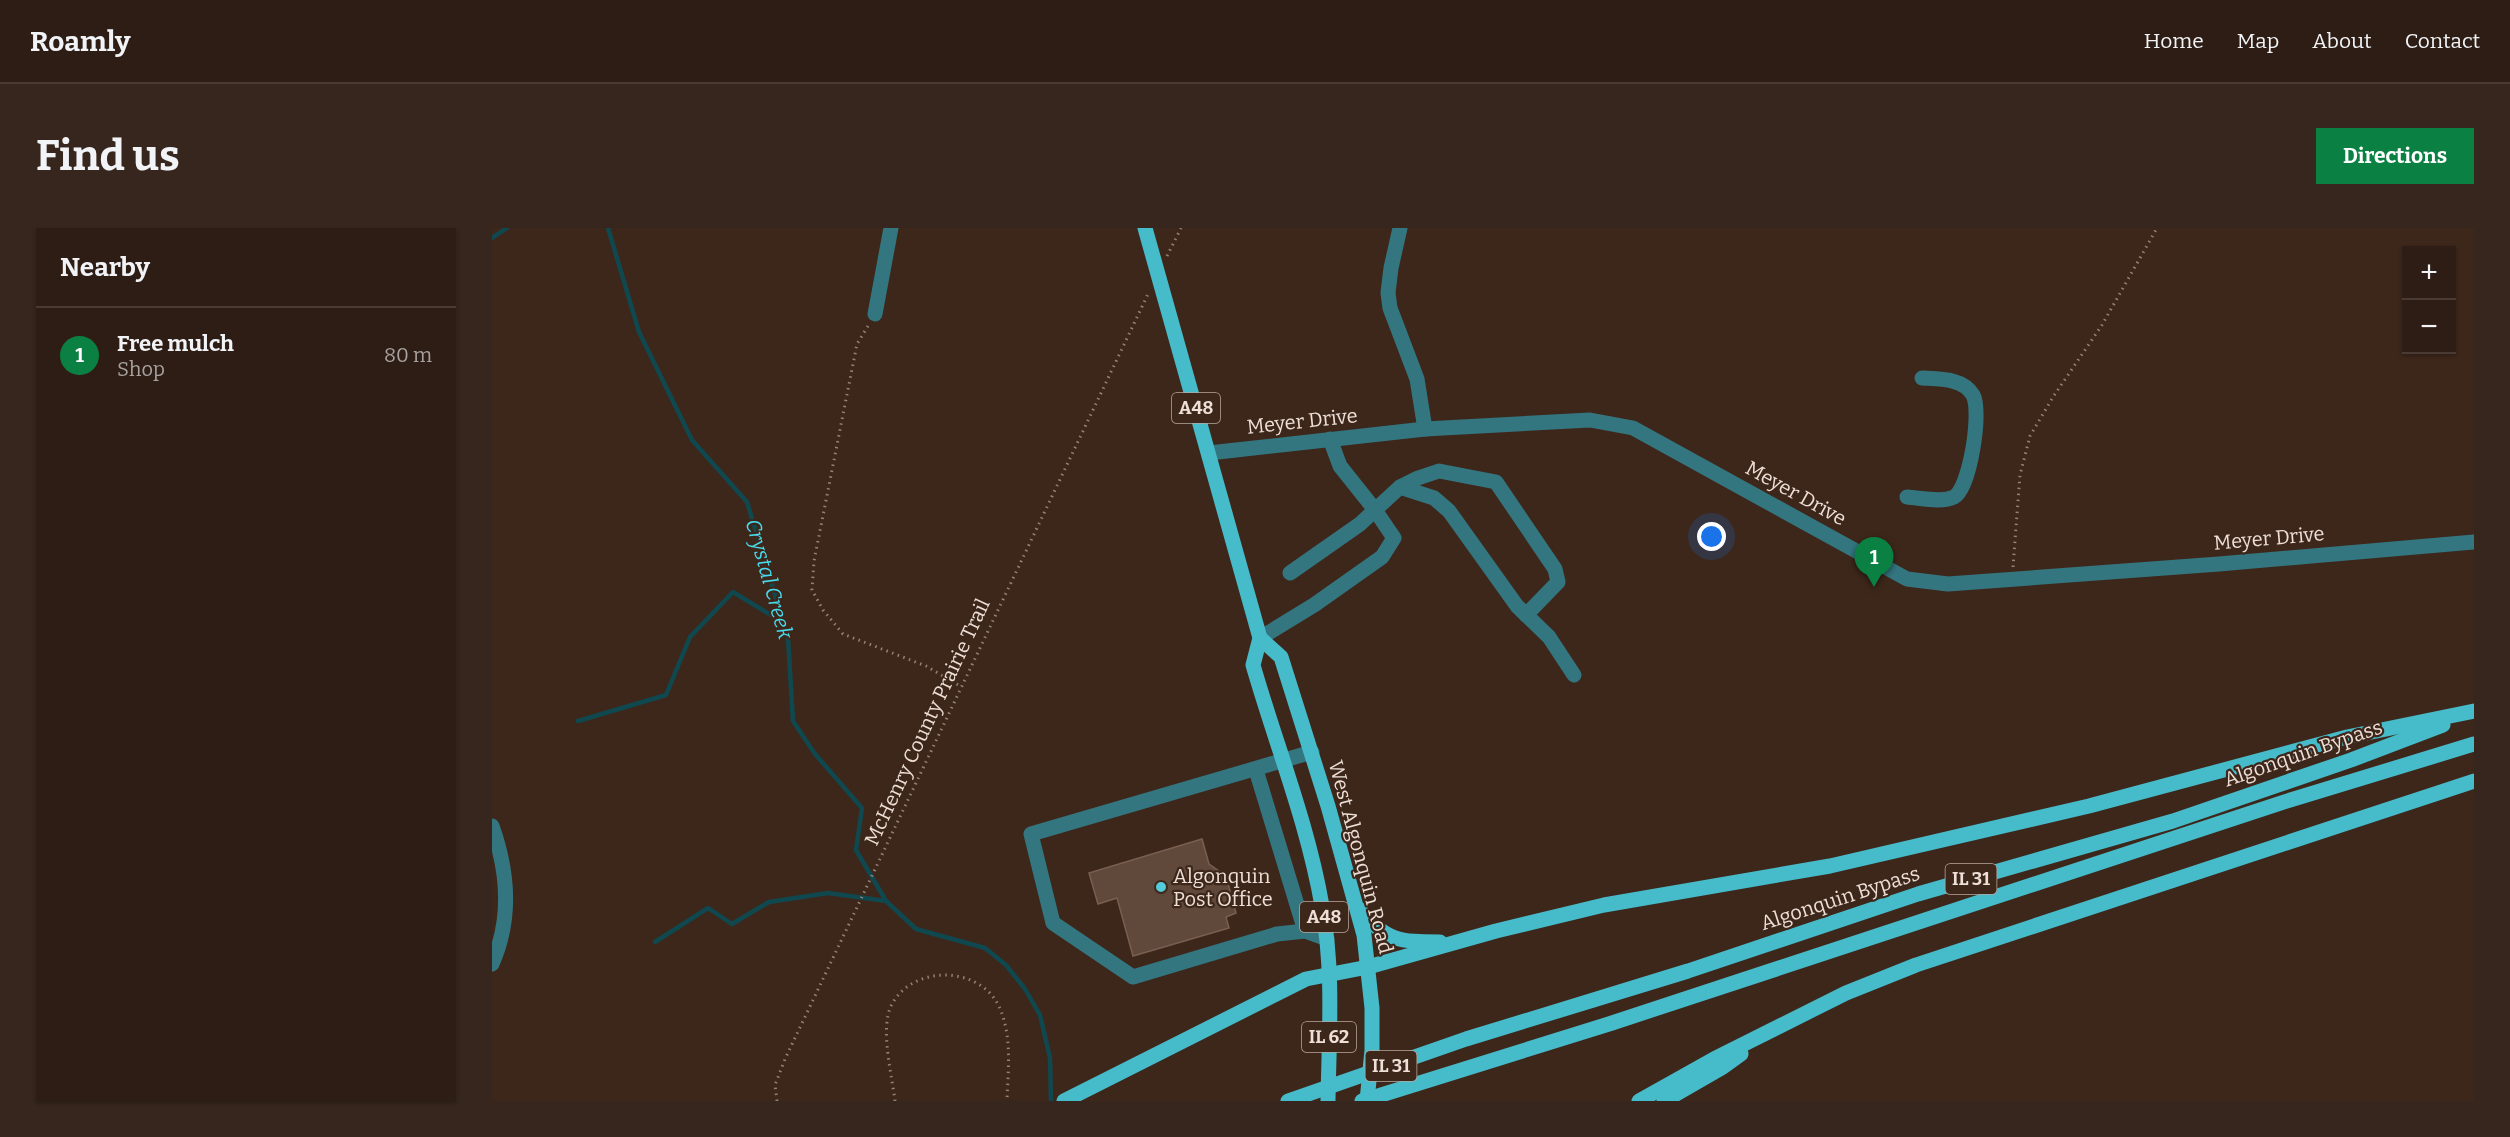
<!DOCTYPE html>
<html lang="en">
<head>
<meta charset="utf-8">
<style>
	body { margin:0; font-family:Bitter,serif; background:#36261d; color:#f1f3f6 }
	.controls { position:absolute; right:18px; top:18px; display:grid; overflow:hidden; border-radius:0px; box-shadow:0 2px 4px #0004 }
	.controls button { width:54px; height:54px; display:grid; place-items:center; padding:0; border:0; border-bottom:2px solid #493b34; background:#2e1d14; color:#f1f3f6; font:30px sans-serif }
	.you { position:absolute; left:1220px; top:309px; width:21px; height:21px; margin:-15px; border:4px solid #fff; border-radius:50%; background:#1a73e8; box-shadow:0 0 0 9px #1a73e833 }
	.badge { display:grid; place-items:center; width:39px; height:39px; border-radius:50%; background:#0b8043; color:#fff; font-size:20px; font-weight:700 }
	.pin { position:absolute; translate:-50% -50px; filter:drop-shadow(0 2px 3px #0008) }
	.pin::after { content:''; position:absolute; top:32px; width:21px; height:18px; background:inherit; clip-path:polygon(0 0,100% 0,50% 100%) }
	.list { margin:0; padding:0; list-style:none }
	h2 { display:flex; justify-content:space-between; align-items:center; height:78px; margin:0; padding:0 24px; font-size:26px }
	h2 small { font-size:20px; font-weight:400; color:#a7a2a0 }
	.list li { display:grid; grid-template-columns:39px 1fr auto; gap:18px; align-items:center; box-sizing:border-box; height:96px; padding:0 24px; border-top:2px solid #493b34 }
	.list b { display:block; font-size:22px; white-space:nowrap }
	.list p { margin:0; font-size:20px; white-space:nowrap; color:#a7a2a0 }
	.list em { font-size:20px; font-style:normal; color:#a7a2a0 }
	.map { position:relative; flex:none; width:1982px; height:873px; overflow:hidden; border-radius:0px }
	header { display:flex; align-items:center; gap:36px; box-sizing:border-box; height:84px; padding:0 30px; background:#2e1d14; border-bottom:2px solid #493b34 }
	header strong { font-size:28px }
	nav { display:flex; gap:33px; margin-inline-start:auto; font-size:21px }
	.intro { display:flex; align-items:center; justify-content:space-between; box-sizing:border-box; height:144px; padding:0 36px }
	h1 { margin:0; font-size:42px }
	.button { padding:15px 27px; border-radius:0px; background:#0b8043; color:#fff; font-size:21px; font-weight:700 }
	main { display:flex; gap:36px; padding:0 36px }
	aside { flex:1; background:#2e1d14; border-radius:0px; box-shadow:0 2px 4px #0004 }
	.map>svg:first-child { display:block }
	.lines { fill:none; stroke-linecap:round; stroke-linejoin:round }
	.stream { stroke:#10484f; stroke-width:4.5 }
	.building { fill:#60483a; stroke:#785f50; stroke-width:1.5 }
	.path { stroke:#948177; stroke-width:3; stroke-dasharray:1.5 4.5; stroke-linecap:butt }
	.minor { stroke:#337680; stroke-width:15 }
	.major { stroke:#46bbca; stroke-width:15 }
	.poi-dot { fill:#53cbdb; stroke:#3d271b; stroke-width:2 }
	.labels { text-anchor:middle; stroke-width:4.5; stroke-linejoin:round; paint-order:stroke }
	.shield { fill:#3d271b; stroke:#b9a89f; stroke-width:1.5 }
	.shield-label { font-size:18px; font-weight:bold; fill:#eedfd7 }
	.street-label { font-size:20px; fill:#eedfd7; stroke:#3d271b }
	.poi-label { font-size:20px; fill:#eedfd7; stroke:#3d271b; text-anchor:start }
	.water-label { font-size:21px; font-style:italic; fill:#48dbee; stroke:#3d271b }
</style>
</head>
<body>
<header>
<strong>Roamly</strong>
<nav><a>Home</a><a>Map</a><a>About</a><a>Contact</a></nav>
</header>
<div class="intro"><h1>Find us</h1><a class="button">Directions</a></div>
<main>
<aside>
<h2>Nearby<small></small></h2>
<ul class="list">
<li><span class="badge">1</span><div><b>Free mulch</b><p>Shop</p></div><em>80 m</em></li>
</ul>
</aside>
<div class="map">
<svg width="1982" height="873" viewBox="0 0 1982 873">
	<rect width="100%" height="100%" fill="#3d271b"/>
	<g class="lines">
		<g class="stream">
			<path d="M116 0 147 104 200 212 255 274 296 410 301 493 323 526 370 580 364 622 394 673 424 701 493 720 514 737 533 761 548 787 558 830 559 873"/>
			<path d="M0 10 15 0"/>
			<path d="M86 493 174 467 198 409 241 364 292 395"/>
			<path d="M163 714 216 680 240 696 277 674 336 665 394 673"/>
		</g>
	</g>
	<path class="building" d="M710 611 717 636 734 648 744 685 734 689 737 700 641 728 625 670 606 676 597 645Z"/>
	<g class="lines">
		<g class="path">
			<path d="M675 28 689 0"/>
			<path d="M376 98 365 116 322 333 320 362 331 382 351 406 434 438 468 458"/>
			<path d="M1521 339 1528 247 1538 208 1561 169 1610 97 1665 0"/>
			<path d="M285 873 283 857 293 831 656 66"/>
			<path d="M403 873C400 847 388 802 399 778 420 735 492 737 509 783 520 812 516 842 515 873"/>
		</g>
		<g class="minor">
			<path d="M908 0 899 40 896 65 898 80 925 151 933 201"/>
			<path d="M383 86 399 0"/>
			<path d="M838 211 848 238 883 282 908 259 942 270 957 283 1025 378 1057 409 1082 447"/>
			<path d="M717 225 933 201 1098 192 1141 200 1415 351 1456 356 1727 336 1982 314"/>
			<path d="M908 259 926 250 947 243 1004 254 1063 341 1066 354 1034 387"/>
			<path d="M1415 269C1429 270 1450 275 1462 269 1478 260 1490 183 1481 167 1471 150 1447 151 1430 150"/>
			<path d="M768 410 822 377 890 329 902 310 883 282 868 296 798 345"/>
			<path d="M820 524 539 606 561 695 641 749 785 706 813 703 835 711"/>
			<path d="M764 542 813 703"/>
			<path d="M0 598C16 643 20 691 0 736"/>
		</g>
		<g class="major">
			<path d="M653 0 768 410 761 437C784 517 816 596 830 678 842 742 837 808 836 873"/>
			<path d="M768 410 789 429 836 578 872 707 880 780V822L875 873"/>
			<path d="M867 681C893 713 908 714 948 714"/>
			<path d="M572 873 814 751 876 739 1004 703 1112 677 1338 638 1597 578 1855 509 1982 483"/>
			<path d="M796 873 974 811 1196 743 1426 666 1681 593 1859 532 1951 497"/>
			<path d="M870 873 1120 795 1792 574 1982 516"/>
			<path d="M1147 873 1222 831 1354 765 1424 737 1982 553"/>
			<path d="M1172 873 1231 839 1249 826"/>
		</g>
	</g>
	<circle class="poi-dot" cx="669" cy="659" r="6"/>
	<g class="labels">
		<g class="shield">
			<rect x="680" y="165" width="48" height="30" rx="4.5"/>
			<rect x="1453.5" y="636" width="51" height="30" rx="4.5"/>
			<rect x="808" y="674" width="48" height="30" rx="4.5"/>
			<rect x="810" y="794" width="54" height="30" rx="4.5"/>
			<rect x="873.5" y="823" width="51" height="30" rx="4.5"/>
		</g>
		<g class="shield-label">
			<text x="704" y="186">A48</text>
			<text x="1479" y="657">IL 31</text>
			<text x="832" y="695">A48</text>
			<text x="837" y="815">IL 62</text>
			<text x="899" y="844">IL 31</text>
		</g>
		<g class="street-label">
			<text transform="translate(810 193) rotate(-6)" y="7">Meyer Drive</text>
			<text transform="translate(1304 265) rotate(29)" y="7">Meyer Drive</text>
			<text transform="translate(1777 310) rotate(-5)" y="7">Meyer Drive</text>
			<text transform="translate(435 494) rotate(-65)" y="7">McHenry County Prairie Trail</text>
			<text transform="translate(1811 525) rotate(-19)" y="7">Algonquin Bypass</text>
			<text transform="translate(869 629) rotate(75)" y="7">West Algonquin Road</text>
			<text transform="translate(1348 670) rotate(-18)" y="7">Algonquin Bypass</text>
		</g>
		<g class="poi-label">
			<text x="681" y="655">Algonquin<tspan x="681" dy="23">Post Office</tspan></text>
		</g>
		<g class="water-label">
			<text transform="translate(277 351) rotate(74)" y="7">Crystal Creek</text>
		</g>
	</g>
</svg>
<div class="controls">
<button>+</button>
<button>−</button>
</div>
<div class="you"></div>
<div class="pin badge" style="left:1382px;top:359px">1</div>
</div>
</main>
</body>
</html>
